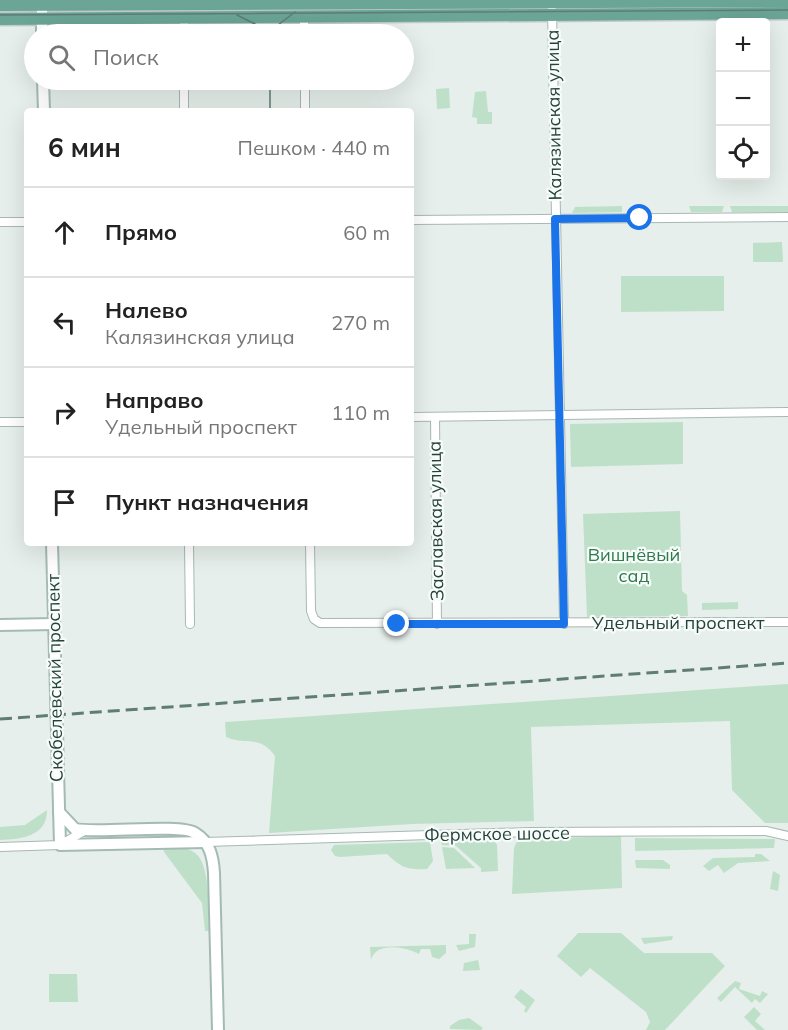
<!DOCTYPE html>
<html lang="ru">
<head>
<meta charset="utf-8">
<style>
	body { margin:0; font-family:Mulish,sans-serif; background:#f6f6f6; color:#222 }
	.controls { position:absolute; right:18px; top:18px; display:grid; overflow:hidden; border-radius:6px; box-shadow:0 6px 24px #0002 }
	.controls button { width:54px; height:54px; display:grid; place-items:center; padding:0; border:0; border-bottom:2px solid #e0e0e0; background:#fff; color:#222; font:30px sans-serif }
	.stop { position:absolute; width:18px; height:18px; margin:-14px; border:4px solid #1a73e8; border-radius:50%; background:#fff }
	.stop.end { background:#1a73e8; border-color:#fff; box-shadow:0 2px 6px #0008 }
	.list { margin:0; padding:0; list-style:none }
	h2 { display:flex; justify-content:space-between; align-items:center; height:78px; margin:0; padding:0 24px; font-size:26px }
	h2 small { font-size:20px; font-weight:400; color:#767676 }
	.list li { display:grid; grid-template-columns:39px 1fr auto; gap:18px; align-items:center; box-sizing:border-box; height:90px; padding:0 24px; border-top:2px solid #e0e0e0 }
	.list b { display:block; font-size:22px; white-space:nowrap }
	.list p { margin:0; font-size:20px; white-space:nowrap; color:#767676 }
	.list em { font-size:20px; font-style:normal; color:#767676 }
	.icon { flex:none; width:33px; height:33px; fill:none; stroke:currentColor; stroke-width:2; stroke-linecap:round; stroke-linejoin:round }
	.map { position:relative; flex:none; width:788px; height:1030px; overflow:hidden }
	.search { position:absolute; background:#fff; box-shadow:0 6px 24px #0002; left:24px; top:24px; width:390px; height:66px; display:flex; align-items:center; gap:15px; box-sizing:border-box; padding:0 21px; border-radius:33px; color:#767676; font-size:22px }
	.panel { position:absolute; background:#fff; box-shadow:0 6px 24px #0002; left:24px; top:108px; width:390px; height:438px; border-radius:6px }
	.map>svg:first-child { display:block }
	.green { fill:#bfe0c8 }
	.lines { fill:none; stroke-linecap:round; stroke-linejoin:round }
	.street-casing { stroke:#a8b8b2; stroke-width:10 }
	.secondary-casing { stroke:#a4bbb3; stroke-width:14 }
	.primary-casing { stroke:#c2cac8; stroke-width:15 }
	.street { stroke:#fff; stroke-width:8 }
	.secondary { stroke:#fff; stroke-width:10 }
	.primary { stroke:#6aa596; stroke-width:12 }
	.tram { stroke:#5f7d75; stroke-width:1.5 }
	.rail { stroke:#5f7d75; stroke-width:3; stroke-dasharray:12 6; stroke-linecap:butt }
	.route { stroke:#1a73e8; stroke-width:8 }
	.labels { text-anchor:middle; stroke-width:4.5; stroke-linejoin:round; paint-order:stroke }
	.street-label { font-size:18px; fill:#24423a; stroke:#f7fbf9 }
	.park-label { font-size:18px; fill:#2d7a4b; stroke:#f7fbf9 }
</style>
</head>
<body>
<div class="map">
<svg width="788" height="1030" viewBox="0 0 788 1030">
	<rect width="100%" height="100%" fill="#e6efeb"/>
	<g class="green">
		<path d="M449 88 450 108 437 109 436 89Z"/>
		<path d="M486 91 488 112H492V124H477V118L472 117 475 92Z"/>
		<path d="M622 206V212L572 213 575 207Z"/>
		<path d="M689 206H724L722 212H691Z"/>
		<path d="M730 206H788V212H732Z"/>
		<path d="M782 242 783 262H753V243Z"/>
		<path d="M621 276H724V311L621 312Z"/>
		<path d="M683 422V464L571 467 570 424Z"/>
		<path d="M680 511 682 591 687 595 688 616 587 617 583 514Z"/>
		<path d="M738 602V609L702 610V603Z"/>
		<path d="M788 684V823H765L732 790 730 721 531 727 534 821 412 824 269 833 275 756C259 734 247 746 226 737L225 722Z"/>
		<path d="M47 810C47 837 21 839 0 840V827L25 825Z"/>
		<path d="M621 836 622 888 512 894 514 848 518 839Z"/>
		<path d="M635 838 775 839 774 848 635 851Z"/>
		<path d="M441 841H494L497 845 498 871 481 872V868L456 846 442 845Z"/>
		<path d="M430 842 433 861 427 869C408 870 401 868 387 854L340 857 335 856 331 850 334 845Z"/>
		<path d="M163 846C174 847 186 846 195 853 211 864 208 912 209 931H205L202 903 164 852Z"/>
		<path d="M442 847 454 848 475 868 446 869Z"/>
		<path d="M755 854H761L770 861 738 863 724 873 718 865 709 871 703 866 713 858 755 857Z"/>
		<path d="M635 860H663L670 865V869L636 868Z"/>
		<path d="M773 871 780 875 778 891 770 889Z"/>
		<path d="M578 933H621L644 953H712L725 966 665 1030H646L650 1022 646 1012 590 968 581 977 557 956Z"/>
		<path d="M469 934H476L475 947 459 951 456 945 469 944Z"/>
		<path d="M673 936 672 940 644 944 641 938Z"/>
		<path d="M446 945V953L439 959 432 957 430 949H421L419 954C406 947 376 941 371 960L370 947Z"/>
		<path d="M478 960 480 970 463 971 464 963Z"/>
		<path d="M49 974H77L78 1002H49Z"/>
		<path d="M735 981 741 983 739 989 760 996 762 991 768 994 760 1003 755 999 752 1003 735 987 721 1002 717 998Z"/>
		<path d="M521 989 535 1000 526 1013 524 1011 526 1007 514 997Z"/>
		<path d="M754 1007 761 1014 755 1021 765 1030H757L744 1017Z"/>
		<path d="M469 1018 483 1028 481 1030 450 1029V1026L459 1020Z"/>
	</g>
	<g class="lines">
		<g class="street-casing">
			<g id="street">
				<path d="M552 10 564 624"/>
				<path d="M304 16V34"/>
				<path d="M184 17V34"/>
				<path d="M184 80V111"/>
				<path d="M305 80V111"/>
				<path d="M411 220 788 217"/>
				<path d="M0 222H27"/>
				<path d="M411 417 788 412"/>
				<path d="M435 417 437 624"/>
				<path d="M0 422H27"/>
				<path d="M189 543 190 624"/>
				<path d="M310 543 311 611 314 619 320 623 788 622"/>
				<path d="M205 842 530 832 766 831 788 836"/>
				<path d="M0 847 60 845 84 831"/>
			</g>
		</g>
		<g class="secondary-casing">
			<g id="secondary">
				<path d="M42 11V34"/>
				<path d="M43 80 44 111"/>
				<path d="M52 543 60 845 205 842"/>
				<path d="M0 625 54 624"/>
				<path d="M59 812 75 829C100 834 180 823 195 833 210 842 213 857 214 873L218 1030"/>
			</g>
		</g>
		<g class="primary-casing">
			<g id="primary">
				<path d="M0 5 788 1"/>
				<path d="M0 19 788 13"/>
			</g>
		</g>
		<use href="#street" class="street"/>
		<use href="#secondary" class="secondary"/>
		<use href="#primary" class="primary"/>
		<g class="tram">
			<path d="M0 15 788 10"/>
			<path d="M237 15 255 24 265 34"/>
			<path d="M273 34 278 25 295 12"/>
			<path d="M270 80V111"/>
		</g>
		<path class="rail" d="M0 719 788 663"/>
	</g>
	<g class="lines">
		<path class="route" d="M397 624H564L555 219 640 218"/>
	</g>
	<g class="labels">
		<g class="street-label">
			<text transform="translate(554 115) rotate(-91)" y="6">Калязинская улица</text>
			<text transform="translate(436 521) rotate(-91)" y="6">Заславская улица</text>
			<text x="678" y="629">Удельный проспект</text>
			<text transform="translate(55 678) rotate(-91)" y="6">Скобелевский проспект</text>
			<text transform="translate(497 834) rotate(-1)" y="6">Фермское шоссе</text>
		</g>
		<g class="park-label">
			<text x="634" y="561">Вишнёвый<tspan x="634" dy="21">сад</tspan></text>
		</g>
	</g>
</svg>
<div class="controls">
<button>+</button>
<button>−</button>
<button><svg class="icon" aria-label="locate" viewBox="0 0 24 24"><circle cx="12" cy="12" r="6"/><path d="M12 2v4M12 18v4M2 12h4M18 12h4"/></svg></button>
</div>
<div class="stop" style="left:640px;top:218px"></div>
<div class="stop end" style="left:397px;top:624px"></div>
<div class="search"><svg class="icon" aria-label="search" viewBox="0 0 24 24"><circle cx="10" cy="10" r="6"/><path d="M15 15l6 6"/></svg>Поиск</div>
<section class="panel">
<h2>6 мин<small>Пешком · 440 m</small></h2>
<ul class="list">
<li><svg class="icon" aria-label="ahead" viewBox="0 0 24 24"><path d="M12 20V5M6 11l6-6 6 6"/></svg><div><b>Прямо</b></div><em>60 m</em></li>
<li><svg class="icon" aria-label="left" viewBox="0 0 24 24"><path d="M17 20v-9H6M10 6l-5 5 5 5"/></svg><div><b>Налево</b><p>Калязинская улица</p></div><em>270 m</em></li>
<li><svg class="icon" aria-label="right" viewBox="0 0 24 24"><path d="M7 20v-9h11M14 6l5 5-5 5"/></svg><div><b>Направо</b><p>Удельный проспект</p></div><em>110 m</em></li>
<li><svg class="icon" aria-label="arrive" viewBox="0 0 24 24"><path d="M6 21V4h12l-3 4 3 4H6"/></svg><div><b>Пункт назначения</b></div></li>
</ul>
</section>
</div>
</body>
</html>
